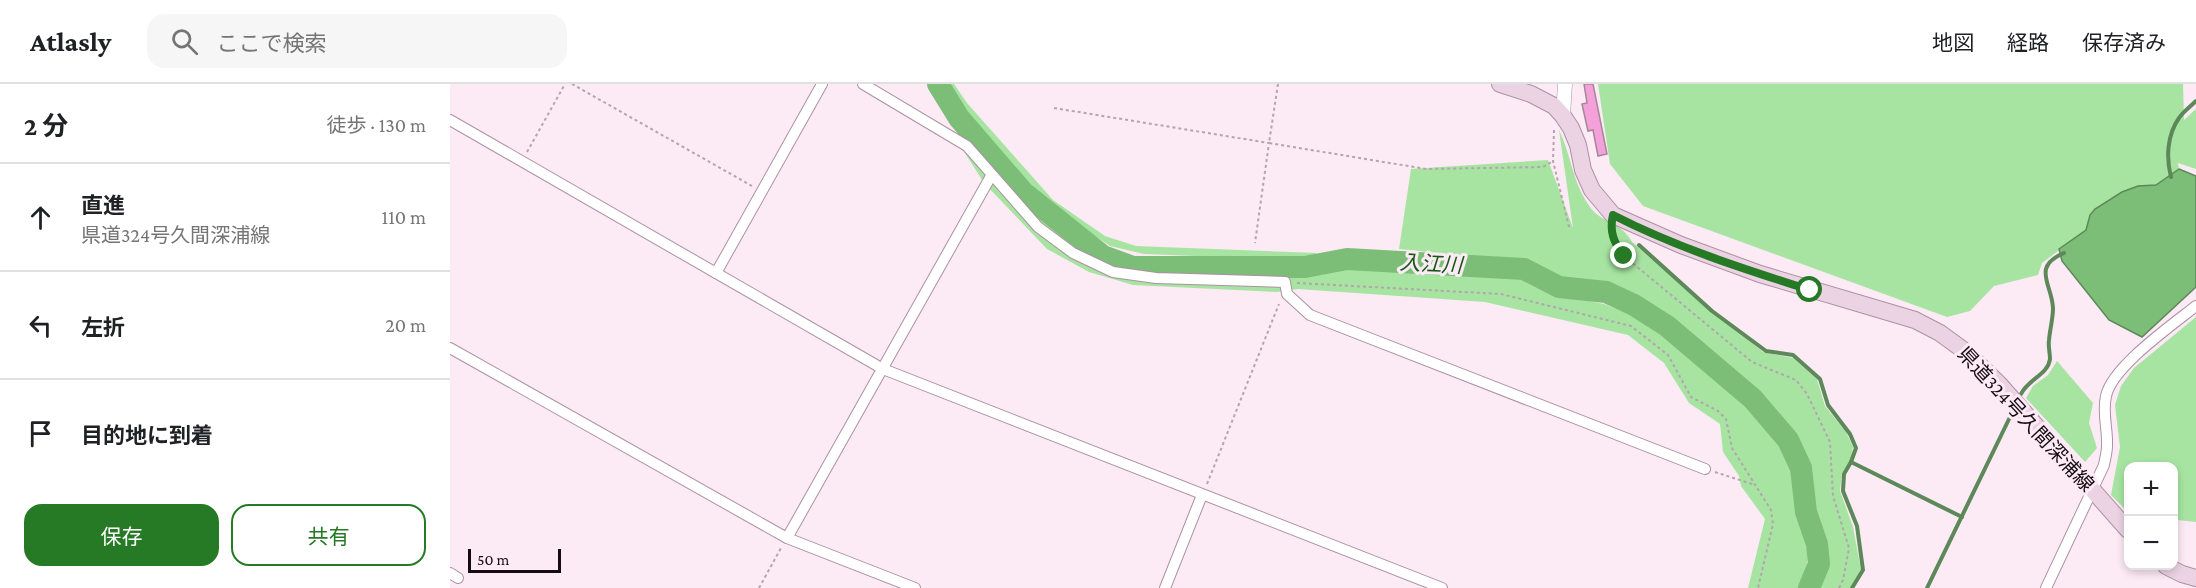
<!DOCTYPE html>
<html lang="ja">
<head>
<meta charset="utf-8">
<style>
	body { margin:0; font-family:"Crimson Pro","Noto Sans JP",serif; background:#f6f6f6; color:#202124 }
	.controls { position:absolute; right:18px; bottom:18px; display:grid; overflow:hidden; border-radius:12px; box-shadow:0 3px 9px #0003 }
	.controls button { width:54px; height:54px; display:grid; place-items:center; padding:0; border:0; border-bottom:2px solid #e0e0e0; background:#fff; color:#202124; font:30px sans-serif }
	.scale { position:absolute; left:18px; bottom:15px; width:93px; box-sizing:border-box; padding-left:6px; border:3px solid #150b12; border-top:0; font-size:16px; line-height:21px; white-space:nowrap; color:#150b12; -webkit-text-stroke:4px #fceaf5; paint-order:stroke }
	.stop { position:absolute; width:18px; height:18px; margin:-14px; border:4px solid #267a25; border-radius:50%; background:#fff }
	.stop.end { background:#267a25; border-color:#fff; box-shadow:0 2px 6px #0008 }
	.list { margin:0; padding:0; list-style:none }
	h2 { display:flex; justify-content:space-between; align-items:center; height:78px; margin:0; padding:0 24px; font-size:26px }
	h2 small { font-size:20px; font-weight:400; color:#757577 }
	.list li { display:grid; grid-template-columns:39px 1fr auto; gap:18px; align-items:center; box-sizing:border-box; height:108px; padding:0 24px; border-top:2px solid #e0e0e0 }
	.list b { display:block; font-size:22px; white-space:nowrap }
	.list p { margin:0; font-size:20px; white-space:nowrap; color:#757577 }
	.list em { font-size:20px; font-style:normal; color:#757577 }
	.actions { display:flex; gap:12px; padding:18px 24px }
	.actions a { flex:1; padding:14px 0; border:2px solid #267a25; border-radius:18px; text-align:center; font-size:21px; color:#267a25 }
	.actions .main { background:#267a25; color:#fff }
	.icon { flex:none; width:33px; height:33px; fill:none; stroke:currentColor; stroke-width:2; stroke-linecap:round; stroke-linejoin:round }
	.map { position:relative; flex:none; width:1746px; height:504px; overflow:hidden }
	header { display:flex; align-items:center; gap:36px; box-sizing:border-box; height:84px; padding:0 30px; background:#fff; border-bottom:2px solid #e0e0e0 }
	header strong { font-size:28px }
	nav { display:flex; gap:33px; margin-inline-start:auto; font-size:21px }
	.search { width:420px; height:54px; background:#f6f6f6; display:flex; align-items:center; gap:15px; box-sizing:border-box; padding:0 21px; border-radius:18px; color:#757577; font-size:22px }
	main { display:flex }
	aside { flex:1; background:#fff }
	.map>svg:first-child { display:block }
	.green { fill:#a7e4a2 }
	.water { fill:#7cbe78; stroke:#5d8859; stroke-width:1.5 }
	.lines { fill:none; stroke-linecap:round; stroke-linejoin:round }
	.stream { stroke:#5d8859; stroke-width:4 }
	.river { stroke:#7cbe78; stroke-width:22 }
	.building { fill:#f4a1d9; stroke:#a38899; stroke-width:1.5 }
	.minor-casing { stroke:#ac91a2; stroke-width:12 }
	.tertiary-casing { stroke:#ac91a2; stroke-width:15 }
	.secondary-casing { stroke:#ac91a2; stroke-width:18 }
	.path { stroke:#b3a4ae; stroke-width:2; stroke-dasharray:3 3; stroke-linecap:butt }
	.minor { stroke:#fff; stroke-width:10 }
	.tertiary { stroke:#fff; stroke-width:14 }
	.secondary { stroke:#ecd3e4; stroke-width:16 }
	.route { stroke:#267a25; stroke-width:8 }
	.labels { text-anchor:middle; stroke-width:6; stroke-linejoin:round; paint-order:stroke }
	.street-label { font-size:20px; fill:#150b12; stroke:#fceaf5 }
	.water-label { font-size:21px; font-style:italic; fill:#175a16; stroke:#fceaf5 }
</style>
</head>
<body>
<header>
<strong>Atlasly</strong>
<div class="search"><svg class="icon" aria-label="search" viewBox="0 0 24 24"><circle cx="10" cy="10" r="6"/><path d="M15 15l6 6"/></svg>ここで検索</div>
<nav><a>地図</a><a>経路</a><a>保存済み</a></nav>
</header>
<main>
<aside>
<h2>2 分<small>徒歩 · 130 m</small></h2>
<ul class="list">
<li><svg class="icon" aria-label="ahead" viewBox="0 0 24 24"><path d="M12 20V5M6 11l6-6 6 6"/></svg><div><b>直進</b><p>県道324号久間深浦線</p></div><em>110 m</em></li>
<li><svg class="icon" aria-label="left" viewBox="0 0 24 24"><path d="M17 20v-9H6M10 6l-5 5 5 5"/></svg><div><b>左折</b></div><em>20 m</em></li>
<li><svg class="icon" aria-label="arrive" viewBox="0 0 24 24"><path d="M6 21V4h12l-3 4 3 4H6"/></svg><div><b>目的地に到着</b></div></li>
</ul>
<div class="actions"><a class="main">保存</a><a>共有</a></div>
</aside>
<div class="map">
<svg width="1746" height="504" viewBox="0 0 1746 504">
	<rect width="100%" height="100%" fill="#fceaf5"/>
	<g class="green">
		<path d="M496 0H504L517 19 603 116 655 152 686 162 867 169 851 176 694 170 660 162 601 123 516 31Z"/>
		<path d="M1148 0H1733L1734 36 1746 25V85L1728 79 1729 85 1706 101 1688 102 1672 108 1645 125 1640 131 1636 146 1592 179 1588 191 1544 202 1520 227 1497 233 1193 122 1160 80Z"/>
		<path d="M1109 46C1122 73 1122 98 1140 123 1151 139 1172 138 1182 158L1313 268 1343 274 1367 295 1375 322 1396 348 1403 363 1401 376 1392 389 1390 407 1403 443 1411 486 1400 504H1366L1373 492V464L1353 375 1324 324 1180 208 1130 201 1084 182 1037 174 949 165 961 85 1098 76 1123 144Z"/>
		<path d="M514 53 589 134 650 175 683 185 871 191 902 179 1029 185 1084 194 1103 210 1154 220 1191 235 1229 261 1307 327 1340 379 1348 426 1358 463 1357 488 1349 504H1298L1315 435 1291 402 1289 392 1273 368 1270 340 1239 319 1214 279 1178 251 1035 218 848 205 827 208 683 201 639 188 597 165 534 99 513 66Z"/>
		<path d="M1746 233V438L1728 436 1724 441V382H1678V428L1661 411 1670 363 1665 321 1671 302 1684 284Z"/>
		<path d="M1607 277 1643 319 1639 339 1647 364 1635 378 1576 314 1583 302 1598 291Z"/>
	</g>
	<path class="water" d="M1729 85 1746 92V203L1692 253 1659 236 1612 177 1609 165 1636 146 1640 131 1645 125 1672 108 1688 102 1706 101Z"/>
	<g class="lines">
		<g class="stream">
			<path d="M1721 93C1716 74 1717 51 1729 34 1733 28 1741 22 1746 17"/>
			<path d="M1189 161 1262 227 1316 267 1343 271 1370 295 1378 321 1400 350 1406 364 1401 378 1394 390 1393 407 1407 442 1413 486 1402 504"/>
			<path d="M1571 310C1578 295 1598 291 1600 275 1600 269 1598 262 1599 256 1600 245 1603 235 1603 224 1602 200 1581 183 1614 169"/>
			<path d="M1401 378 1512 433"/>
			<path d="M1477 504 1561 331"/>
		</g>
		<path class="river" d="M488 0 509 34 573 108 653 172 683 183H855L897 175 1074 185 1109 203 1156 208 1184 221 1217 242 1303 315 1338 356 1351 384 1356 428 1367 460 1369 480 1359 504"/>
	</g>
	<path class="building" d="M1134 0H1143L1157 70 1148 72 1143 46 1138 47 1132 20 1137 19Z"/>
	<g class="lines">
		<g class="minor-casing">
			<g id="minor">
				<path d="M413 0 517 62 588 143 623 169 663 188 706 194 835 198 837 210 860 231 1255 385"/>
				<path d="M0 36 433 285 992 504"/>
				<path d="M266 189 372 0"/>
				<path d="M0 264 337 454 465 504"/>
				<path d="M337 454 541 92"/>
				<path d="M0 489 8 494"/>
				<path d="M715 504 752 411"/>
				<path d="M1596 504 1654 381C1655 375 1657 368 1657 362 1658 346 1652 329 1656 312 1662 283 1722 241 1746 222"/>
			</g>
		</g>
		<g class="tertiary-casing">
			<path id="tertiary" d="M1113 32 1115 0"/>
		</g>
		<g class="secondary-casing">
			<g id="secondary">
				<path d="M1050 0 1081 10 1104 22 1113 32 1121 44 1128 61 1133 86 1142 106 1163 131 1231 161 1310 190 1465 236 1490 249 1516 268 1550 301 1678 446"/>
				<path d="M1716 482 1732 490 1746 494"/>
			</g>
		</g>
		<g class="path">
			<path d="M122 0 302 102"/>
			<path d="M828 0 819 59 976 85 1093 83 1103 77"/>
			<path d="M604 24 819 59 805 159"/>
			<path d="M1104 46 1103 77 1119 143"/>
			<path d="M77 68 115 0"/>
			<path d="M1161 145 1165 159 1174 172 1302 278 1346 296 1357 310 1380 358 1383 412 1399 464 1393 496 1389 504"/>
			<path d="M847 199 1051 210 1181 242 1218 271 1241 313 1268 327 1276 335 1282 364 1321 426 1323 440 1308 504"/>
			<path d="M1265 388 1305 401"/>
			<path d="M757 400 829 220"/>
			<path d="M309 504 331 464"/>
		</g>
		<use href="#minor" class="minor"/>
		<use href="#tertiary" class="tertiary"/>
		<use href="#secondary" class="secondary"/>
	</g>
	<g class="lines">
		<path class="route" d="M1174 172C1164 159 1159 148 1163 131 1225 163 1294 185 1360 206"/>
	</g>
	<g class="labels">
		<g class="street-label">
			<text transform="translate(1576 335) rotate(47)" y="7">県道324号久間深浦線</text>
		</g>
		<g class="water-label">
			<text transform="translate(981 180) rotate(3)" y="7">入江川</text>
		</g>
	</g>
</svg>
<div class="controls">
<button>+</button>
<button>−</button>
</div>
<div class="scale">50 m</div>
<div class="stop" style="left:1360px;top:206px"></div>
<div class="stop end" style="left:1174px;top:172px"></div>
</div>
</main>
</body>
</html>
